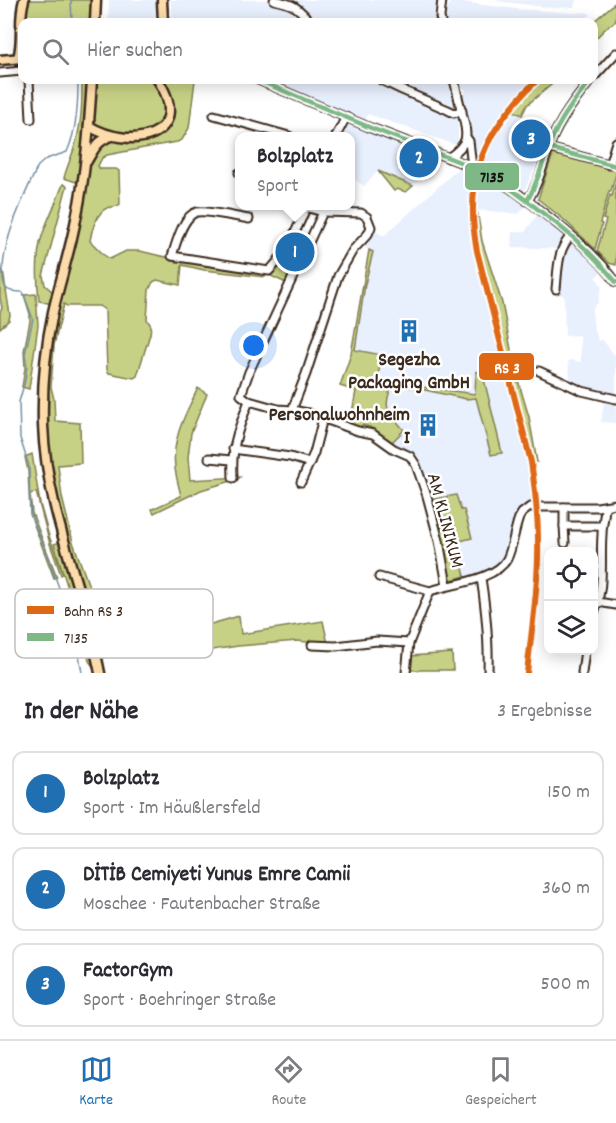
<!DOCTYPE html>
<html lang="de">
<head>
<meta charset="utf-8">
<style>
	body { margin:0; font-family:Dekko,sans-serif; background:#f2f2f3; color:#2b2b33 }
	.controls { position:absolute; right:18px; bottom:18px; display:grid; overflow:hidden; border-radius:12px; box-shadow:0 3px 15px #0003 }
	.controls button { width:54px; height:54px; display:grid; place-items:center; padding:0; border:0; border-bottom:2px solid #e1e1e2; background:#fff; color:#2b2b33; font:30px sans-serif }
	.you { position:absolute; left:254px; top:346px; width:21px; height:21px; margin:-15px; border:4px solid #fff; border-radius:50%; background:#1a73e8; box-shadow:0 0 0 9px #1a73e833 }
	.badge { display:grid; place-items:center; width:39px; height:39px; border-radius:50%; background:#1f6fb2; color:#fff; font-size:20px; font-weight:700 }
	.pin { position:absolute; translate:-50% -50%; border:3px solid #fff; box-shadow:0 2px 6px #0006 }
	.popup { position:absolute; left:235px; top:132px; width:120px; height:78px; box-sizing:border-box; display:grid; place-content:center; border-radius:12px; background:#fff; filter:drop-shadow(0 2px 4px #0005); font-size:20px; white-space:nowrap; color:#7c7c81 }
	.popup b { font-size:22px; color:#2b2b33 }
	.popup::after { content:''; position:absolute; left:50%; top:100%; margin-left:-12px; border:12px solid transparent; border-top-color:#fff }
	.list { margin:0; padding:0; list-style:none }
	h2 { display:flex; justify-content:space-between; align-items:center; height:78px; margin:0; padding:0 24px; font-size:26px }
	h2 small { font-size:20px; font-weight:400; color:#7c7c81 }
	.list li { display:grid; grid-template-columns:39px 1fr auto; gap:18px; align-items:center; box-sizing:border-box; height:84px; margin:0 12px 12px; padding:0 12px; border:2px solid #e1e1e2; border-radius:12px }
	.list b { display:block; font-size:22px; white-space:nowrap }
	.list p { margin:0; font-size:20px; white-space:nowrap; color:#7c7c81 }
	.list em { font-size:20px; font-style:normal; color:#7c7c81 }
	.icon { flex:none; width:33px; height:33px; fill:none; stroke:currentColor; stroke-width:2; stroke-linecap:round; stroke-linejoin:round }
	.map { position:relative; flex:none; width:616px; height:673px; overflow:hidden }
	.search { position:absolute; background:#fff; box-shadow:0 3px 15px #0003; left:18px; right:18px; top:18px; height:66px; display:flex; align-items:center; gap:15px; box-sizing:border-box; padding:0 21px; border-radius:12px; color:#7c7c81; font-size:22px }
	.sheet { height:366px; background:#fff }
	nav { display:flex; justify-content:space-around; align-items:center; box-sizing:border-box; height:84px; border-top:2px solid #e1e1e2; background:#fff; font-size:16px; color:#7c7c81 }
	nav a { display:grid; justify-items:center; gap:3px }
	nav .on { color:#1f6fb2 }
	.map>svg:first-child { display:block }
	.built { fill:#e8effd }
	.green { fill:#c7d185; stroke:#817e52; stroke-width:1.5 }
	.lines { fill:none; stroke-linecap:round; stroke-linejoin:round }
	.stream { stroke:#758fa2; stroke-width:1.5 }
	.minor-casing { stroke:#3b2a1e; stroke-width:11 }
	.major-casing { stroke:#3b2a1e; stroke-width:13 }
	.minor { stroke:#fff; stroke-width:7 }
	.major { stroke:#fddcac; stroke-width:8 }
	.bus-1-casing { stroke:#fff; stroke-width:9 }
	.bus-1 { stroke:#7db886; stroke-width:4.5 }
	.rail-1-casing { stroke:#fff; stroke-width:10 }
	.rail-1 { stroke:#df6713; stroke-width:6 }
	.labels { text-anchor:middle; stroke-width:5; stroke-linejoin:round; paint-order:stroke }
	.poi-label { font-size:20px; font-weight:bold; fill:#3b2a1e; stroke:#fff }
	.street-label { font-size:20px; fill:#3b2a1e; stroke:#fff }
	.key { fill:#fff; stroke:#c4bfbc; stroke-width:1.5 }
	.key-label { font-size:16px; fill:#3b2a1e }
	.line-badge { stroke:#fff; stroke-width:2 }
	.badge-label { font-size:16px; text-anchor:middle; font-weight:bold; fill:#fff }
	.pale-badge-label { font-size:16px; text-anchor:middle; font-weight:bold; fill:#111 }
</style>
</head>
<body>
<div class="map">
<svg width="616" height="673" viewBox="0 0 616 673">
	<rect width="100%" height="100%" fill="#fff"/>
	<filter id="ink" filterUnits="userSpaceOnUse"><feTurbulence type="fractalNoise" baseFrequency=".0167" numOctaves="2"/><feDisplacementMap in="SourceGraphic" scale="12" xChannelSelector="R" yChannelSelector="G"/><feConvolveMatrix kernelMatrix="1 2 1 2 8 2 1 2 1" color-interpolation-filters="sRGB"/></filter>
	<g filter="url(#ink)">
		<g class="built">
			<path d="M109 0H157L155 22H108Z"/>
			<path d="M168 0H438L437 8 438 22H172L171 1Z"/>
			<path d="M488 0H576L574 7 554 8Z"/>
			<path d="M452 1 517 9 575 13 586 12 591 14 584 22H446L445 11Z"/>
			<path d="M270 80H449L458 118V140L456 145 368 114 361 129 439 159 413 186 378 171 364 186 351 177 350 136H339L349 114Z"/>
			<path d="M459 80H533L504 110 496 122 481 153 475 151 463 96 465 94V89L461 86Z"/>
			<path d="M510 109 552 130 520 200 526 205 519 214 478 210 476 202 477 191 479 181 482 178 481 164 492 139Z"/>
			<path d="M460 167 468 169 471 176 466 191 471 192 470 220 473 241 529 464 534 505 528 506 505 556 494 569 484 574 453 581 450 579 432 500 416 457 410 451 392 442 403 430 388 411 386 402 392 385 416 388 466 399 476 398 491 454 502 453 482 371 476 373 475 394 377 381 382 356 355 351 365 284 372 253 361 244 372 229 384 236Z"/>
			<path d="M538 214 557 229 601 271 596 278 602 286 598 302 592 310 594 332H596L598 342 602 339 616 357V423L601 422 605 395 571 384 568 362 570 360 581 362 580 335 565 336 564 296 557 293 563 249 511 247 512 232H525Z"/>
		</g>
		<g class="green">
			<path d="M27 0H91V22H25L24 15Z"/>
			<path d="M616 2V21L607 27 594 40 593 22Z"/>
			<path d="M82 80H89L79 183 64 178C67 166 73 154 76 142 82 121 82 100 82 80Z"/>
			<path d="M96 80H156C159 87 163 94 165 102 167 108 165 113 162 120 150 144 117 132 97 127L94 119Z"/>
			<path d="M164 80H195L189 128 182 140 177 142 165 144 107 155 102 158 98 166 100 169H116L119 171 120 204 117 206C114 207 110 207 107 208 97 212 91 232 90 241L104 255 110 259 126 251H140L182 261 267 274 265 277 204 270 182 265 180 285 157 280 153 282 149 290 147 319 151 326 150 334 137 376 134 378 109 373 107 370 105 310 99 306H67L64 304 54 345 51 387 54 399 55 421 80 423 81 463 58 465 62 497 73 542 90 589 107 647 106 648 107 654 104 658 100 656 67 542 49 463 46 422 47 400H49V398L46 393C49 361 53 329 60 297 67 265 78 235 84 203 87 189 87 155 98 145 111 135 138 145 156 136L171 100Z"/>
			<path d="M539 80H557L527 105 522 115 509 109 521 95Z"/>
			<path d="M553 153 616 169V174L611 191H609L600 223 602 224 595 249 563 219 538 199Z"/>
			<path d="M378 171 413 186 406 192 397 189 394 191Z"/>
			<path d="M616 182V265L609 263 597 251 606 220 603 219 610 195 612 196Z"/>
			<path d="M63 184 67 186 43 276 45 285 54 293 52 304 39 301C37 282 36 262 40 243 45 223 56 204 63 184Z"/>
			<path d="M475 185 478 186 476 203 482 241 502 303 515 370 529 417 537 462H533L476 240 473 206Z"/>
			<path d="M295 239 306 244 295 265 285 260Z"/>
			<path d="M369 250 373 252 365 284 355 350 382 355 377 381 475 394 476 372 482 371 502 453 491 455 476 398 466 399 416 388 392 385C382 410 388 411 404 430L392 442 370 427 362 425 360 427 350 424 356 391 340 386 351 354Z"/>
			<path d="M283 263 293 268 286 283 269 275 275 272Z"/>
			<path d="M0 269 3 271 10 315 9 320 0 328V313L2 308 0 298Z"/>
			<path d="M36 294 38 325 29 389 22 387 25 368 24 351 30 321V314L24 295Z"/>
			<path d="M198 388 207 394 191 433 188 457 190 480 240 477 238 479 201 490 154 513 152 509 181 496C179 487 176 477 175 468 171 439 186 413 198 388Z"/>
			<path d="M32 454 40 504 48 533 63 574 61 575 50 544 36 492 30 494 32 513 57 577 54 578 30 514 28 471 25 457Z"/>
			<path d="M456 495 461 510H464L472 538 456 542 465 576 451 580 438 529 442 528 434 499Z"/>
			<path d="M61 542 84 616 94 665H92L89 661 83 636 54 544Z"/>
			<path d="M239 616 241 634 323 621 328 644 297 641 238 646 180 655 173 635Z"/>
			<path d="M452 653 453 670H408L410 656Z"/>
		</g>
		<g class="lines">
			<g class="stream">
				<path d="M71 0 72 22"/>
				<path d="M78 80C78 104 77 129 67 152L46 159 38 166C23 198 0 245 3 280 4 283 4 286 6 288 10 293 18 291 23 292L33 319 25 354 27 366 25 381 19 402 20 438 29 466 30 506 31 516 46 551 76 636 82 673"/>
			</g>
			<g class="minor-casing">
				<g id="minor">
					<path d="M274 0C296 5 296 6 311 22"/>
					<path d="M441 22 440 17 442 0"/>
					<path d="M0 73 22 71"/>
					<path d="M594 77 616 53"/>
					<path d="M29 80 31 119"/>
					<path d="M258 80 371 128 478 169C499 179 518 193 537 208 565 230 595 253 616 282"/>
					<path d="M381 80 402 90 448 110 454 113 462 111"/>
					<path d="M214 115 289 136"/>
					<path d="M336 136 346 117"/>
					<path d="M466 137 469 141 472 167"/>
					<path d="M549 148 616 166"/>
					<path d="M448 158C470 143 468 136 462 113 459 102 457 91 454 80"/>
					<path d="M609 165 616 142"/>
					<path d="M239 173H240"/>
					<path d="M527 201C539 184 543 163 550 144 560 119 575 100 591 80"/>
					<path d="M323 212 249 372 241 395 249 401 267 406 278 409 292 410 308 413 358 431 373 434 394 449 410 456 416 465 427 496 439 541 447 585"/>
					<path d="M249 219C236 217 208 210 197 212 183 215 176 244 172 256L269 271C287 253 297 229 307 206"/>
					<path d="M556 289C558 271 557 249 571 236"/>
					<path d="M539 371 582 391 616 399"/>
					<path d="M292 410 306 374 338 276 353 250 368 234 371 227 367 217 361 213 323 212 305 207"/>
					<path d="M233 449 290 457 310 463"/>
					<path d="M209 458 232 460"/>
					<path d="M233 478C231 446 238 430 249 401"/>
					<path d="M301 482 314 453 323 418"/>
					<path d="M564 507V526H602"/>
					<path d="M564 526 565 543"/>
					<path d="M379 577 430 591"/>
					<path d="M481 578C486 610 489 641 488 673"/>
					<path d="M430 591C451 584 496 580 507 559 513 547 514 531 519 518L522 513 530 507H597L616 504"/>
					<path d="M598 602 616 605"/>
					<path d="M594 612C605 587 600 561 602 535 602 525 605 515 605 506"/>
					<path d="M312 645 336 646 377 641 409 643"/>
					<path d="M406 673 409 643 430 591"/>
					<path d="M582 673 585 650"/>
				</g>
			</g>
			<g class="major-casing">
				<g id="major">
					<path d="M162 0 163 22"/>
					<path d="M95 22 96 0"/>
					<path d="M18 58C24 39 18 19 24 0"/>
					<path d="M0 60 22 58"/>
					<path d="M92 80C89 127 86 173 76 219 70 251 60 281 53 312 45 349 42 388 43 425 46 511 84 590 100 673"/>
					<path d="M89 126C130 151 195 137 158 80"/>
					<path d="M87 161C94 149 97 141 111 136"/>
				</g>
			</g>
			<use href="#minor" class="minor"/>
			<use href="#major" class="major"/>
			<g class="bus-1-casing">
				<g id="bus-1">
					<path d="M258 80 371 128 478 169C502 181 523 197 544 214 571 234 595 256 616 282"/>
					<path d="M549 148 616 166"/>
					<path d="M527 201C538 183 542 163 550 144 559 120 575 100 591 80"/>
				</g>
			</g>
			<use href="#bus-1" class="bus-1"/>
			<g class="rail-1-casing">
				<path id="rail-1" d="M527 673C531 635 537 597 538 558 539 526 536 494 531 462L477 251C463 177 484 131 537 80"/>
			</g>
			<use href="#rail-1" class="rail-1"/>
		</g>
	</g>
	<defs>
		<g id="building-bare" transform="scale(1.8)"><path d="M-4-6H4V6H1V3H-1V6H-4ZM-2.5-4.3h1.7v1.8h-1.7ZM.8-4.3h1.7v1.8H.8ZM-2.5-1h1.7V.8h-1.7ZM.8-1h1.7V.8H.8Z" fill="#1f6fb2" stroke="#fff" stroke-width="2.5" paint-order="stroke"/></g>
	</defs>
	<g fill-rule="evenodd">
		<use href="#building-bare" x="409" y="331"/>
		<use href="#building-bare" x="428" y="425"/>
	</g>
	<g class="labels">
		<g class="poi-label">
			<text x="409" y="365">Segezha<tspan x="409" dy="23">Packaging GmbH</tspan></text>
			<text x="410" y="420" text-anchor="end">Personalwohnheim<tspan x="410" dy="23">I</tspan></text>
		</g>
		<g class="street-label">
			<text transform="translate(447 520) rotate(75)" y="7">AM KLINIKUM</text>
		</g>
	</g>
	<rect x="15" y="589" width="198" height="69" rx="9" class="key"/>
	<rect x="27" y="606" width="27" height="8" fill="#df6713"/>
	<rect x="27" y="633" width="27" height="8" fill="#7db886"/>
	<g class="key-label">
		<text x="64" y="616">Bahn RS 3</text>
		<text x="64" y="643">7135</text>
	</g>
	<g class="line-badge">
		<rect x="464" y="162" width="56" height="29" rx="6" fill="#7db886"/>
		<rect x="478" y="352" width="57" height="29" rx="6" fill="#df6713"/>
	</g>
	<g class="badge-label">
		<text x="507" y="373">RS 3</text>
	</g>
	<g class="pale-badge-label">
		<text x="492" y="182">7135</text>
	</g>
</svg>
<div class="controls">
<button><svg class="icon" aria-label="locate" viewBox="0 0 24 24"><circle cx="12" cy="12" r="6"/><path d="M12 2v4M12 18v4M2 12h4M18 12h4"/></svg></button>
<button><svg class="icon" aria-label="layers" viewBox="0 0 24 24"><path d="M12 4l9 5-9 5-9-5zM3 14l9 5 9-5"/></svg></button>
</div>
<div class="you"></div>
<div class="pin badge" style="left:295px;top:252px">1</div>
<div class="popup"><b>Bolzplatz</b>Sport</div>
<div class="pin badge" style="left:419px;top:158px">2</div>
<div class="pin badge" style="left:531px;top:139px">3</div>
<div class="search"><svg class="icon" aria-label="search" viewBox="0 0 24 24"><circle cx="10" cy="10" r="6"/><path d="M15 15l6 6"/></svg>Hier suchen</div>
</div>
<section class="sheet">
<h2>In der Nähe<small>3 Ergebnisse</small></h2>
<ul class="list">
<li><span class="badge">1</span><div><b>Bolzplatz</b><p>Sport · Im Häußlersfeld</p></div><em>150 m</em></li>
<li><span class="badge">2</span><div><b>DİTİB Cemiyeti Yunus Emre Camii</b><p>Moschee · Fautenbacher Straße</p></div><em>360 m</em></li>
<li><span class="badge">3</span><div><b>FactorGym</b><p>Sport · Boehringer Straße</p></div><em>500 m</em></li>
</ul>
</section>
<nav>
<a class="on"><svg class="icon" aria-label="map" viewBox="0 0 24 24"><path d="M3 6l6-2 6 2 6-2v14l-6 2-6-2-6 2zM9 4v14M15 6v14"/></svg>Karte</a>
<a><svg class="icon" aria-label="directions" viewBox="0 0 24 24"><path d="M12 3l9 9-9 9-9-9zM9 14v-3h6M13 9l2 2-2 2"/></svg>Route</a>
<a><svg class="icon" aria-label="saved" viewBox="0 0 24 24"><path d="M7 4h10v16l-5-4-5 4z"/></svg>Gespeichert</a>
</nav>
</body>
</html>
